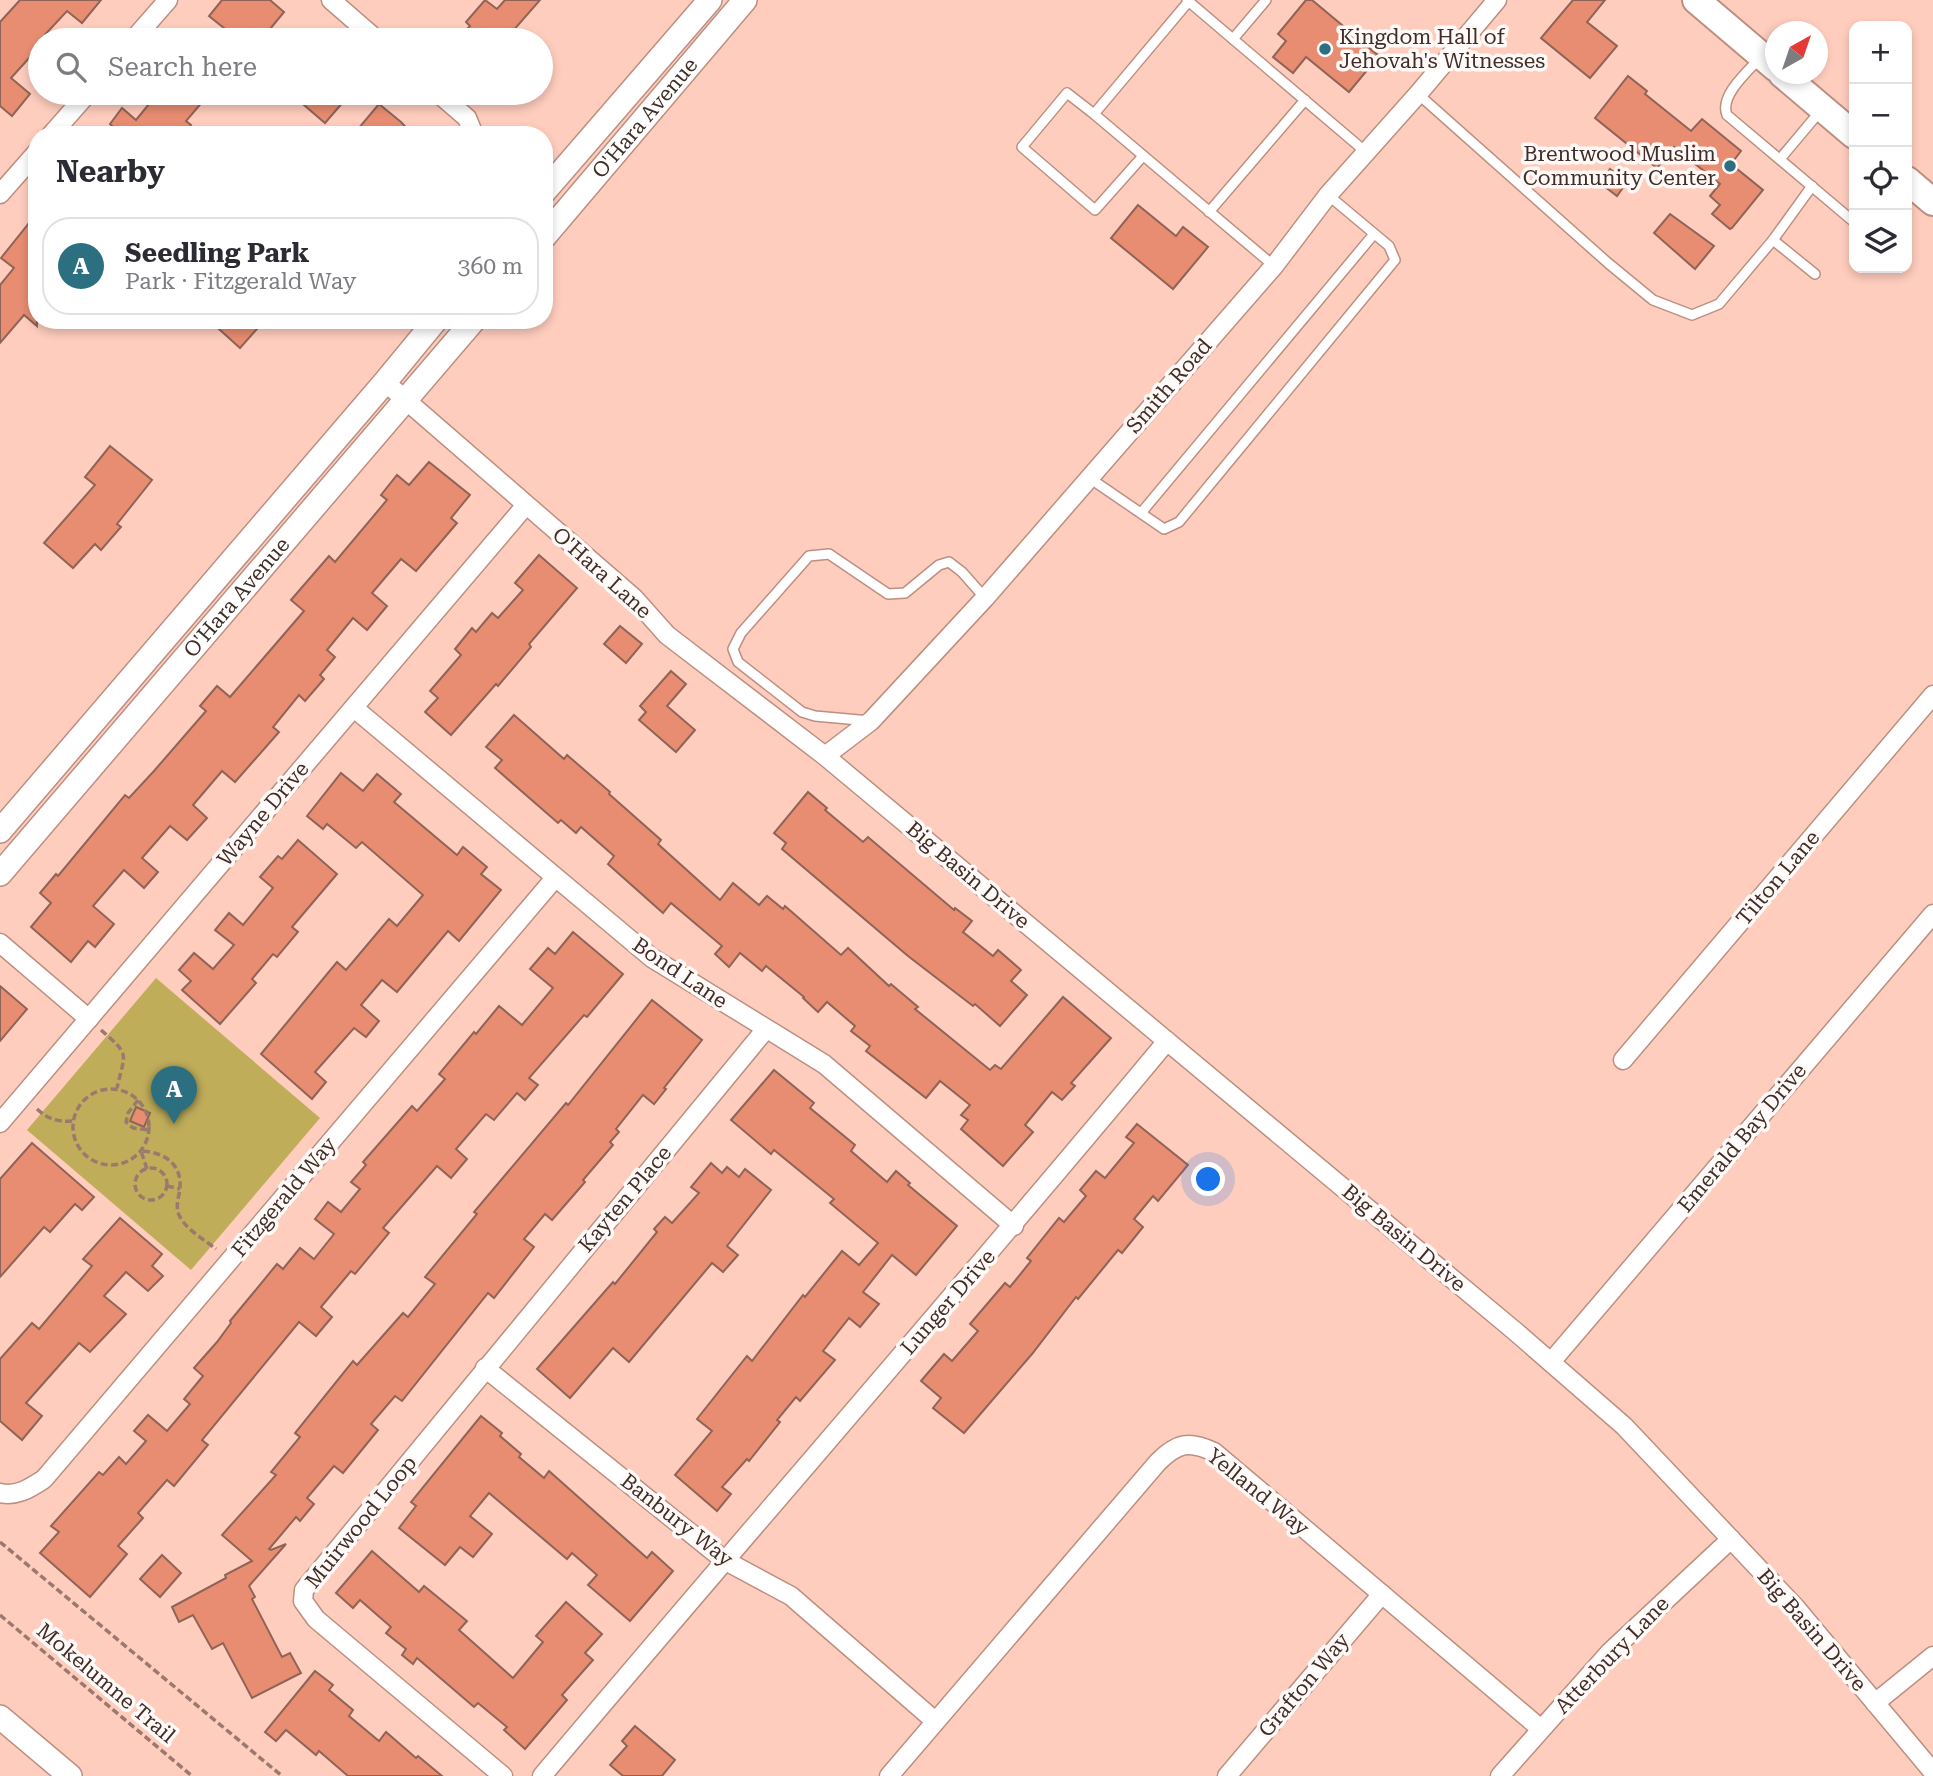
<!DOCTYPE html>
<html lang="en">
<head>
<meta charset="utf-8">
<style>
	body { margin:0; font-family:"Roboto Serif",serif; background:#f7f7f7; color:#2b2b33 }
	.controls { position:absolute; right:21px; top:21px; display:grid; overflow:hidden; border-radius:14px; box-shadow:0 4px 10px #0003 }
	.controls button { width:63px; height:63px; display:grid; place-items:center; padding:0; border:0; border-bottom:2px solid #e1e1e2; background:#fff; color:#2b2b33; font:35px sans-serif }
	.compass { position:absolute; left:1765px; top:21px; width:63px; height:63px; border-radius:50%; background:#fff; box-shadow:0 4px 10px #0003; rotate:40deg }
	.you { position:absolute; left:1209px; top:1180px; width:24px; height:24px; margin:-18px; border:5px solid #fff; border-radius:50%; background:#1a73e8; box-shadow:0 0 0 10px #1a73e833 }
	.badge { display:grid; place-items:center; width:46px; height:46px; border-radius:50%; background:#2b6f80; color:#fff; font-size:23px; font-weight:700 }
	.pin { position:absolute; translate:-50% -58px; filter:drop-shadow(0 2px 4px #0008) }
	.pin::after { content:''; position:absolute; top:37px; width:24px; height:21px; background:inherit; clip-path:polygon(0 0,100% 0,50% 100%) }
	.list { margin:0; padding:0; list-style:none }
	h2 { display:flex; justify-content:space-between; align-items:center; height:91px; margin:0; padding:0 28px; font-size:30px }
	h2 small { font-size:23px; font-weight:400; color:#7c7c81 }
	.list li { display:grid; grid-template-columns:46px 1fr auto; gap:21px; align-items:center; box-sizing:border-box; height:98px; margin:0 14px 14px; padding:0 14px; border:2px solid #e1e1e2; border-radius:28px }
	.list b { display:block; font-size:26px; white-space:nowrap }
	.list p { margin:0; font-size:23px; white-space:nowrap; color:#7c7c81 }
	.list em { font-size:23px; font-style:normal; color:#7c7c81 }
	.icon { flex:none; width:38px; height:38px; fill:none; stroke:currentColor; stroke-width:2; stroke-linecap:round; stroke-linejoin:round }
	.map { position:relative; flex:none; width:1933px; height:1776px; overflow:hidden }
	.search { position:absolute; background:#fff; box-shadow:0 4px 10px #0003; left:28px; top:28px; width:525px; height:77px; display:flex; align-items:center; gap:18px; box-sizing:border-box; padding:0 24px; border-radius:38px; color:#7c7c81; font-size:26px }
	.panel { position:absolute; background:#fff; box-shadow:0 4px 10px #0003; left:28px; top:126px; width:525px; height:203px; border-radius:28px }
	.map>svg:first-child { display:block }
	.green { fill:#bfad5a }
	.building { fill:#e88d72; stroke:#8f6457; stroke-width:2 }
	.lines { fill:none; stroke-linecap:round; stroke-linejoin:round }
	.service-casing { stroke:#bd8f81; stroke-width:12 }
	.minor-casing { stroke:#bd8f81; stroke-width:21 }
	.tertiary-casing { stroke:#bd8f81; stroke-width:26 }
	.secondary-casing { stroke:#bd8f81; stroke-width:30 }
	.path { stroke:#9b796f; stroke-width:3.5; stroke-dasharray:7 3.5; stroke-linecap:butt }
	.service { stroke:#fff; stroke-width:9 }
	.minor { stroke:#fff; stroke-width:18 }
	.tertiary { stroke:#fff; stroke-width:23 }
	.secondary { stroke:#fff; stroke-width:26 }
	.poi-dot { fill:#2b6f80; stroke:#fffaf8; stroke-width:2.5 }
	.labels { text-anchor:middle; stroke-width:7; stroke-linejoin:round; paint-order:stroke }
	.poi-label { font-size:21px; fill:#402d27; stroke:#fffaf8; text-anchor:start }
	.street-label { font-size:21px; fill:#402d27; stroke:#fffaf8 }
</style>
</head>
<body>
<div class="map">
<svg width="1933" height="1776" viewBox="0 0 1933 1776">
	<rect width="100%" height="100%" fill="#ffcdbe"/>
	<path class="green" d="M156 978 320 1118 191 1270 27 1130Z"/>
	<g class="building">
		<path d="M20 0H101L82 23 67 11 40 40V46L11 78 30 94 12 116 0 106V22Z"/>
		<path d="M222 0H270L284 12 261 40H239L209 16Z"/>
		<path d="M485 0 497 9 505 0H540L505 40H457L470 26 466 22Z"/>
		<path d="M1306 0H1312L1379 56 1349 92 1306 57 1293 73 1273 57 1286 41 1278 34Z"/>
		<path d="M1573 0H1605L1587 22 1617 46 1590 78 1541 38Z"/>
		<path d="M1628 76 1647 91 1645 94 1691 131 1702 119 1741 151 1731 164 1763 190 1732 228 1730 229 1712 214 1720 205 1710 196 1720 184 1674 147 1657 168 1595 118Z"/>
		<path d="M158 93H210L186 121 191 125 183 135H123L110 124 122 108 136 120Z"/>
		<path d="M290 93H351L325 123Z"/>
		<path d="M379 104 401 122 413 135H353Z"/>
		<path d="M1610 169 1627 182 1617 196 1600 183Z"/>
		<path d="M1138 205 1176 236 1183 227 1208 247 1173 289 1111 238Z"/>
		<path d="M37 213V326L24 315 0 343V285L14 268 1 258Z"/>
		<path d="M1670 214 1714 246 1695 269 1654 233Z"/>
		<path d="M209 320H265L240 348Z"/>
		<path d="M110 446 152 480 117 524 121 527 101 550 95 544 73 568 44 543 95 485 85 477Z"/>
		<path d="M429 462 470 495 451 518 457 523 416 571 401 559 372 593 387 606 367 630 353 618 327 650 335 657 320 675 324 679 305 701 299 695 273 727 279 732 235 782 222 771 193 805 207 818 187 840 170 826 142 858 158 872 144 888 124 870 93 906 114 924 95 947 88 941 71 962 31 927 51 903 40 893 56 874 58 876 125 795 129 798 154 771 206 711 200 706 217 686 230 697 304 611 291 600 329 556 335 562 387 500 381 495 397 475 409 485Z"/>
		<path d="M539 555 577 588 529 644 531 647 498 686 496 684 451 735 425 712 438 698 430 691 461 655 455 649 472 628 476 632 492 613 498 618 523 590 515 583Z"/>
		<path d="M620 626 642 644 626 663 604 644Z"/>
		<path d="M671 671 686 684 667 706 695 730 676 752 639 720 646 712 640 706Z"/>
		<path d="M514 715 564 759 567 755 610 792 609 794 661 840 658 844 720 900 733 883 759 905 767 896 783 909 785 906 841 955 848 948 889 986 891 984 918 1007 915 1009 990 1070 995 1065 1001 1069 1063 997 1111 1038 1071 1083 1075 1086 1062 1100 1052 1092 1025 1125 1033 1132 1003 1166 961 1129 968 1120 961 1115 970 1105 940 1081 926 1098 866 1051 870 1046 851 1031 855 1026 827 1002 818 1012 803 998 804 997 766 966 762 971 740 953 729 967 715 954 722 946 671 903 663 913 608 864 614 856 581 827 576 833 561 820 558 823 495 768 502 760 486 747Z"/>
		<path d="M341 773 363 791 377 774 401 794 394 802 457 855 463 847 487 867 481 874 501 890 459 941 448 931 397 992 382 980 361 1005 379 1021 366 1037 354 1028 315 1072 326 1082 312 1099 261 1054 337 962 346 970 389 919 397 926 423 895 362 842 356 848 327 824 323 829 307 816Z"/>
		<path d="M808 792 827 808 825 810 863 842 868 837 954 910 955 908 972 921 963 932 993 956 998 950 1021 970 1011 981 1027 995 1000 1026 975 1004 973 1006 908 956 782 849 786 843 774 833Z"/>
		<path d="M298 840 337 874 292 927 298 932 277 957 273 954 252 979 256 983 220 1024 182 990 191 981 179 970 194 953 213 969 234 945 215 930 229 913 243 925 273 888 260 877 278 856 282 859Z"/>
		<path d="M573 932 623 974 587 1017 584 1015 529 1078 538 1085 525 1100 517 1093 494 1120 486 1114 456 1149 467 1159 451 1178 437 1166 383 1228 389 1233 355 1274 351 1271 321 1307 332 1317 316 1336 299 1322 202 1440 208 1445 174 1486 167 1480 138 1513 143 1518 118 1546 127 1554 90 1597 40 1553 59 1532 51 1526 99 1472 103 1475 119 1457 126 1464 146 1441 134 1431 148 1415 167 1431 190 1404 184 1399 203 1376 194 1368 217 1342 231 1323 230 1321 254 1292 277 1264 283 1269 300 1248 314 1259 334 1234 315 1219 328 1202 341 1212 360 1189 351 1182 366 1165 363 1162 412 1106 417 1111 445 1079 439 1074 474 1032 476 1034 499 1006 522 1025 553 988 530 969 548 948 555 954Z"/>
		<path d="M0 986 27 1009 0 1041Z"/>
		<path d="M652 1000 702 1040 664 1088 666 1089 654 1104 643 1095 616 1129 619 1132 610 1142 613 1145 583 1180 585 1182 552 1220 545 1214 524 1239 534 1247 494 1298 488 1293 402 1401 395 1396 371 1424 378 1430 343 1473 334 1466 307 1498 314 1504 300 1521 296 1517 269 1549 271 1550 286 1544 249 1586 255 1597 252 1599 282 1657 290 1653 301 1673 252 1698 223 1643 212 1649 193 1615 179 1622 172 1607 226 1578 225 1575 252 1561 222 1535 276 1475 271 1472 300 1437 295 1433 353 1361 357 1365 403 1313 408 1317 435 1284 425 1277 477 1214 474 1212 566 1103 568 1105Z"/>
		<path d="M774 1070 814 1103 810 1108 855 1145 851 1151 887 1182 896 1171 910 1183 908 1185 957 1226 916 1275 892 1255 863 1292 879 1304 860 1327 849 1318 823 1351 835 1360 800 1401 796 1397 777 1420 780 1422 749 1461 747 1459 722 1487 731 1494 717 1511 675 1475 712 1431 697 1419 747 1356 752 1361 803 1295 805 1297 842 1251 859 1265 878 1243 830 1203 834 1199 774 1150 771 1154 731 1120Z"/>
		<path d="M136 1107 150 1113 144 1127 130 1121Z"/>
		<path d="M1137 1124 1188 1165 1158 1201 1153 1196 1134 1219 1143 1227 1122 1253 1118 1250 1078 1299 1076 1297 1032 1354 964 1433 933 1408 941 1398 921 1381 944 1354 952 1361 978 1331 970 1324 1005 1283 1010 1287 1031 1261 1027 1258 1059 1218 1064 1222 1086 1196 1080 1190 1096 1171 1105 1178 1134 1143 1126 1137Z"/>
		<path d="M32 1143 94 1197 82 1210 75 1204 50 1232 44 1227 0 1277V1179Z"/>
		<path d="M711 1163 722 1173 727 1167 739 1177 745 1169 771 1190 727 1246 738 1255 723 1272 712 1263 629 1362 613 1348 570 1398 537 1369 613 1282 615 1284 657 1232 654 1229 665 1217 672 1223 699 1193 691 1187Z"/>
		<path d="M120 1218 162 1254 152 1266 163 1276 148 1291 126 1272 104 1296 126 1314 90 1352 79 1343 26 1403 42 1416 22 1440 0 1421V1359L32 1323 39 1329 92 1266 83 1259Z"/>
		<path d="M481 1416 502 1433 500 1436 521 1454 519 1457 544 1478 549 1471 647 1558 652 1552 673 1571 630 1621 588 1585 597 1575 572 1553 567 1559 489 1493 470 1516 492 1534 473 1557 460 1547 445 1565 399 1528 416 1506 411 1502Z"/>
		<path d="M372 1551 419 1592 424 1586 467 1621 459 1630 513 1678 543 1642 536 1636 566 1602 602 1634 585 1653 593 1660 562 1695 567 1700 525 1749 504 1730 507 1727 478 1703 474 1707 417 1658 413 1664 402 1655 406 1649 386 1633 391 1627 360 1600 353 1608 336 1593Z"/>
		<path d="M162 1555 181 1573 160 1597 140 1579Z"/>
		<path d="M315 1671 333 1685 329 1690 353 1710 349 1716 379 1741 386 1732 416 1758 418 1756 442 1776H348L319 1751 316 1755 286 1730 276 1741 265 1732Z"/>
		<path d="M635 1726 675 1760 662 1776H623L610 1765 627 1746 622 1741Z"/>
	</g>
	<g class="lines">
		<g class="service-casing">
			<g id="service">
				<path d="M1187 0 1367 153"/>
				<path d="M1189 1 1094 114 1274 266"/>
				<path d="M1233 39 1266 0"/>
				<path d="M1761 57C1748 71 1719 96 1727 115L1854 222"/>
				<path d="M1418 94 1608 263 1653 300 1692 315 1719 304 1773 240"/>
				<path d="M1094 114 1067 93 1022 147 1095 210 1143 156"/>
				<path d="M1780 159 1822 109"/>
				<path d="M1812 186 1773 240 1815 274"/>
				<path d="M1209 212 1305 100"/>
				<path d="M1088 477 1164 529 1179 522 1395 260 1389 246 1328 195"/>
				<path d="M1141 513 1374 234"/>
				<path d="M870 721 815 716 802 712 738 662 733 649 741 633 809 556 829 554 888 594 905 593 939 565 949 562 962 572 985 598"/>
			</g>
		</g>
		<g class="minor-casing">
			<g id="minor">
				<path d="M331 0 377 40"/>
				<path d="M133 40 168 0"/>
				<path d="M438 93 467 118 474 135"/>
				<path d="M51 135 88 93"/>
				<path d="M0 194 37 152"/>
				<path d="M385 382 634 598 667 635 825 756 1516 1332 1624 1426 1796 1608 1933 1772"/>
				<path d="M354 708 652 958 824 1064 1014 1226"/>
				<path d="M825 756 871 721 985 598 1274 266 1328 195 1418 94 1497 0"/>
				<path d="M0 943 89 1019"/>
				<path d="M1623 1060 1933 695"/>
				<path d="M0 1123 526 505"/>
				<path d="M1551 1362 1933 914"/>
				<path d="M485 1368 724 1560 791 1596 935 1721"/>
				<path d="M0 1493C17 1497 30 1488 44 1479L555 878"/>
				<path d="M1875 1703 1933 1656"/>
				<path d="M503 1776 316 1619 303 1601 304 1590 766 1029"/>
				<path d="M542 1776C749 1530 962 1288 1167 1041"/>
				<path d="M889 1776 1158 1462C1177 1443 1189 1440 1214 1452L1541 1729"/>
				<path d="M1227 1776 1382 1594"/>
				<path d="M1500 1776 1610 1652 1731 1539"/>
			</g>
		</g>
		<g class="tertiary-casing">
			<g id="tertiary">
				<path d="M544 192 710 0"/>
				<path id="s1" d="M544 237 745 0"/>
				<path d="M0 831 385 382 436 320"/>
				<path id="s2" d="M0 874 474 320"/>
				<path d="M0 1717 70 1776"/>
			</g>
		</g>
		<g class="secondary-casing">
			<g id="secondary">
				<path d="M1696 0 1776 68"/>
				<path d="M1782 74 1854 135"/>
				<path d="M1907 180 1933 202"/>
			</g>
		</g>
		<g class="path">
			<path d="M101 1030C131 1056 125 1052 117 1088"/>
			<circle cx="111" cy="1127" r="38"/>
			<path d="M138 1100 128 1113 126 1122 133 1128 149 1130"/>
			<path d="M37 1109C48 1119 57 1122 73 1121"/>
			<circle cx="151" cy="1184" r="16"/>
			<path d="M147 1169 141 1151C163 1152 182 1163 180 1188 179 1197 175 1206 179 1215 185 1229 205 1240 216 1249"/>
			<path d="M167 1186 180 1189"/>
			<path d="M0 1542 282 1776"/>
			<path d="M0 1615 192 1776"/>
		</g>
		<use href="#service" class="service"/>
		<use href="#minor" class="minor"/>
		<use href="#tertiary" class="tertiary"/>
		<use href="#secondary" class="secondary"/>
	</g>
	<g class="poi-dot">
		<circle cx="1325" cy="49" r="7"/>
		<circle cx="1730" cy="166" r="7"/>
	</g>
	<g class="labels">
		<g class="poi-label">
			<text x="1339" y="44">Kingdom Hall of<tspan x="1339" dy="24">Jehovah's Witnesses</tspan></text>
			<text x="1716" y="161" text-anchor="end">Brentwood Muslim<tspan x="1716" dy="24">Community Center</tspan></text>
		</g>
		<g class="street-label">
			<text dy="7" stroke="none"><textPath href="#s1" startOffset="156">O'Hara Avenue</textPath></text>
			<text transform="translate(1169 386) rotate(-49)" y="7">Smith Road</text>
			<text transform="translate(602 573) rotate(42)" y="7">O'Hara Lane</text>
			<text dy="7" stroke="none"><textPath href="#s2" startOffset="364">O'Hara Avenue</textPath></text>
			<text transform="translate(263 814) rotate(-50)" y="7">Wayne Drive</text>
			<text transform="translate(968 875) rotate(40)" y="7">Big Basin Drive</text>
			<text transform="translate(1778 878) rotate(-50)" y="7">Tilton Lane</text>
			<text transform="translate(680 973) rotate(34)" y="7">Bond Lane</text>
			<text transform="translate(1742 1138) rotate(-50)" y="7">Emerald Bay Drive</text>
			<text transform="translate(284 1197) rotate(-50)" y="7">Fitzgerald Way</text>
			<text transform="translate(625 1199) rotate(-50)" y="7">Kayten Place</text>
			<text transform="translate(1404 1238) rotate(40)" y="7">Big Basin Drive</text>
			<text transform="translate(948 1302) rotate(-49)" y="7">Lunger Drive</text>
			<text transform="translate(1258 1492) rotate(39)" y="7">Yelland Way</text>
			<text transform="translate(677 1520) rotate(38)" y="7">Banbury Way</text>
			<text transform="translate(361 1522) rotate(-51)" y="7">Muirwood Loop</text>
			<text transform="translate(1812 1630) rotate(49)" y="7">Big Basin Drive</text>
			<text transform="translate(1612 1655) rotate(-46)" y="7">Atterbury Lane</text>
			<text transform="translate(106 1683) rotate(40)" y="7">Mokelumne Trail</text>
			<text transform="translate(1304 1685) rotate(-50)" y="7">Grafton Way</text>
		</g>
	</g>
</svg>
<div class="controls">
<button>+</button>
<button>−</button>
<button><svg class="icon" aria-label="locate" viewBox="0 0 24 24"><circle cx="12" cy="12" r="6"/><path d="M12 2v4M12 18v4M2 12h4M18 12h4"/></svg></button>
<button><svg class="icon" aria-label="layers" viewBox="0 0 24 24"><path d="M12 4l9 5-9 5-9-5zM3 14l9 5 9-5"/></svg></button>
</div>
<svg class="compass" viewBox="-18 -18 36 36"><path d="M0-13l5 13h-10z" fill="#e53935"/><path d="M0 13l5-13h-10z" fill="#7c7c81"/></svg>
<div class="you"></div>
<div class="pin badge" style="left:174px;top:1124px">A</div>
<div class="search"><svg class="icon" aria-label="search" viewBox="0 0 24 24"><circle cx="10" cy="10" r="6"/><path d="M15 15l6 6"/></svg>Search here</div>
<section class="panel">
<h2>Nearby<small></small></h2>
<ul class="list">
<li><span class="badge">A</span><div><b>Seedling Park</b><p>Park · Fitzgerald Way</p></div><em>360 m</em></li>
</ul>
</section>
</div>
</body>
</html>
